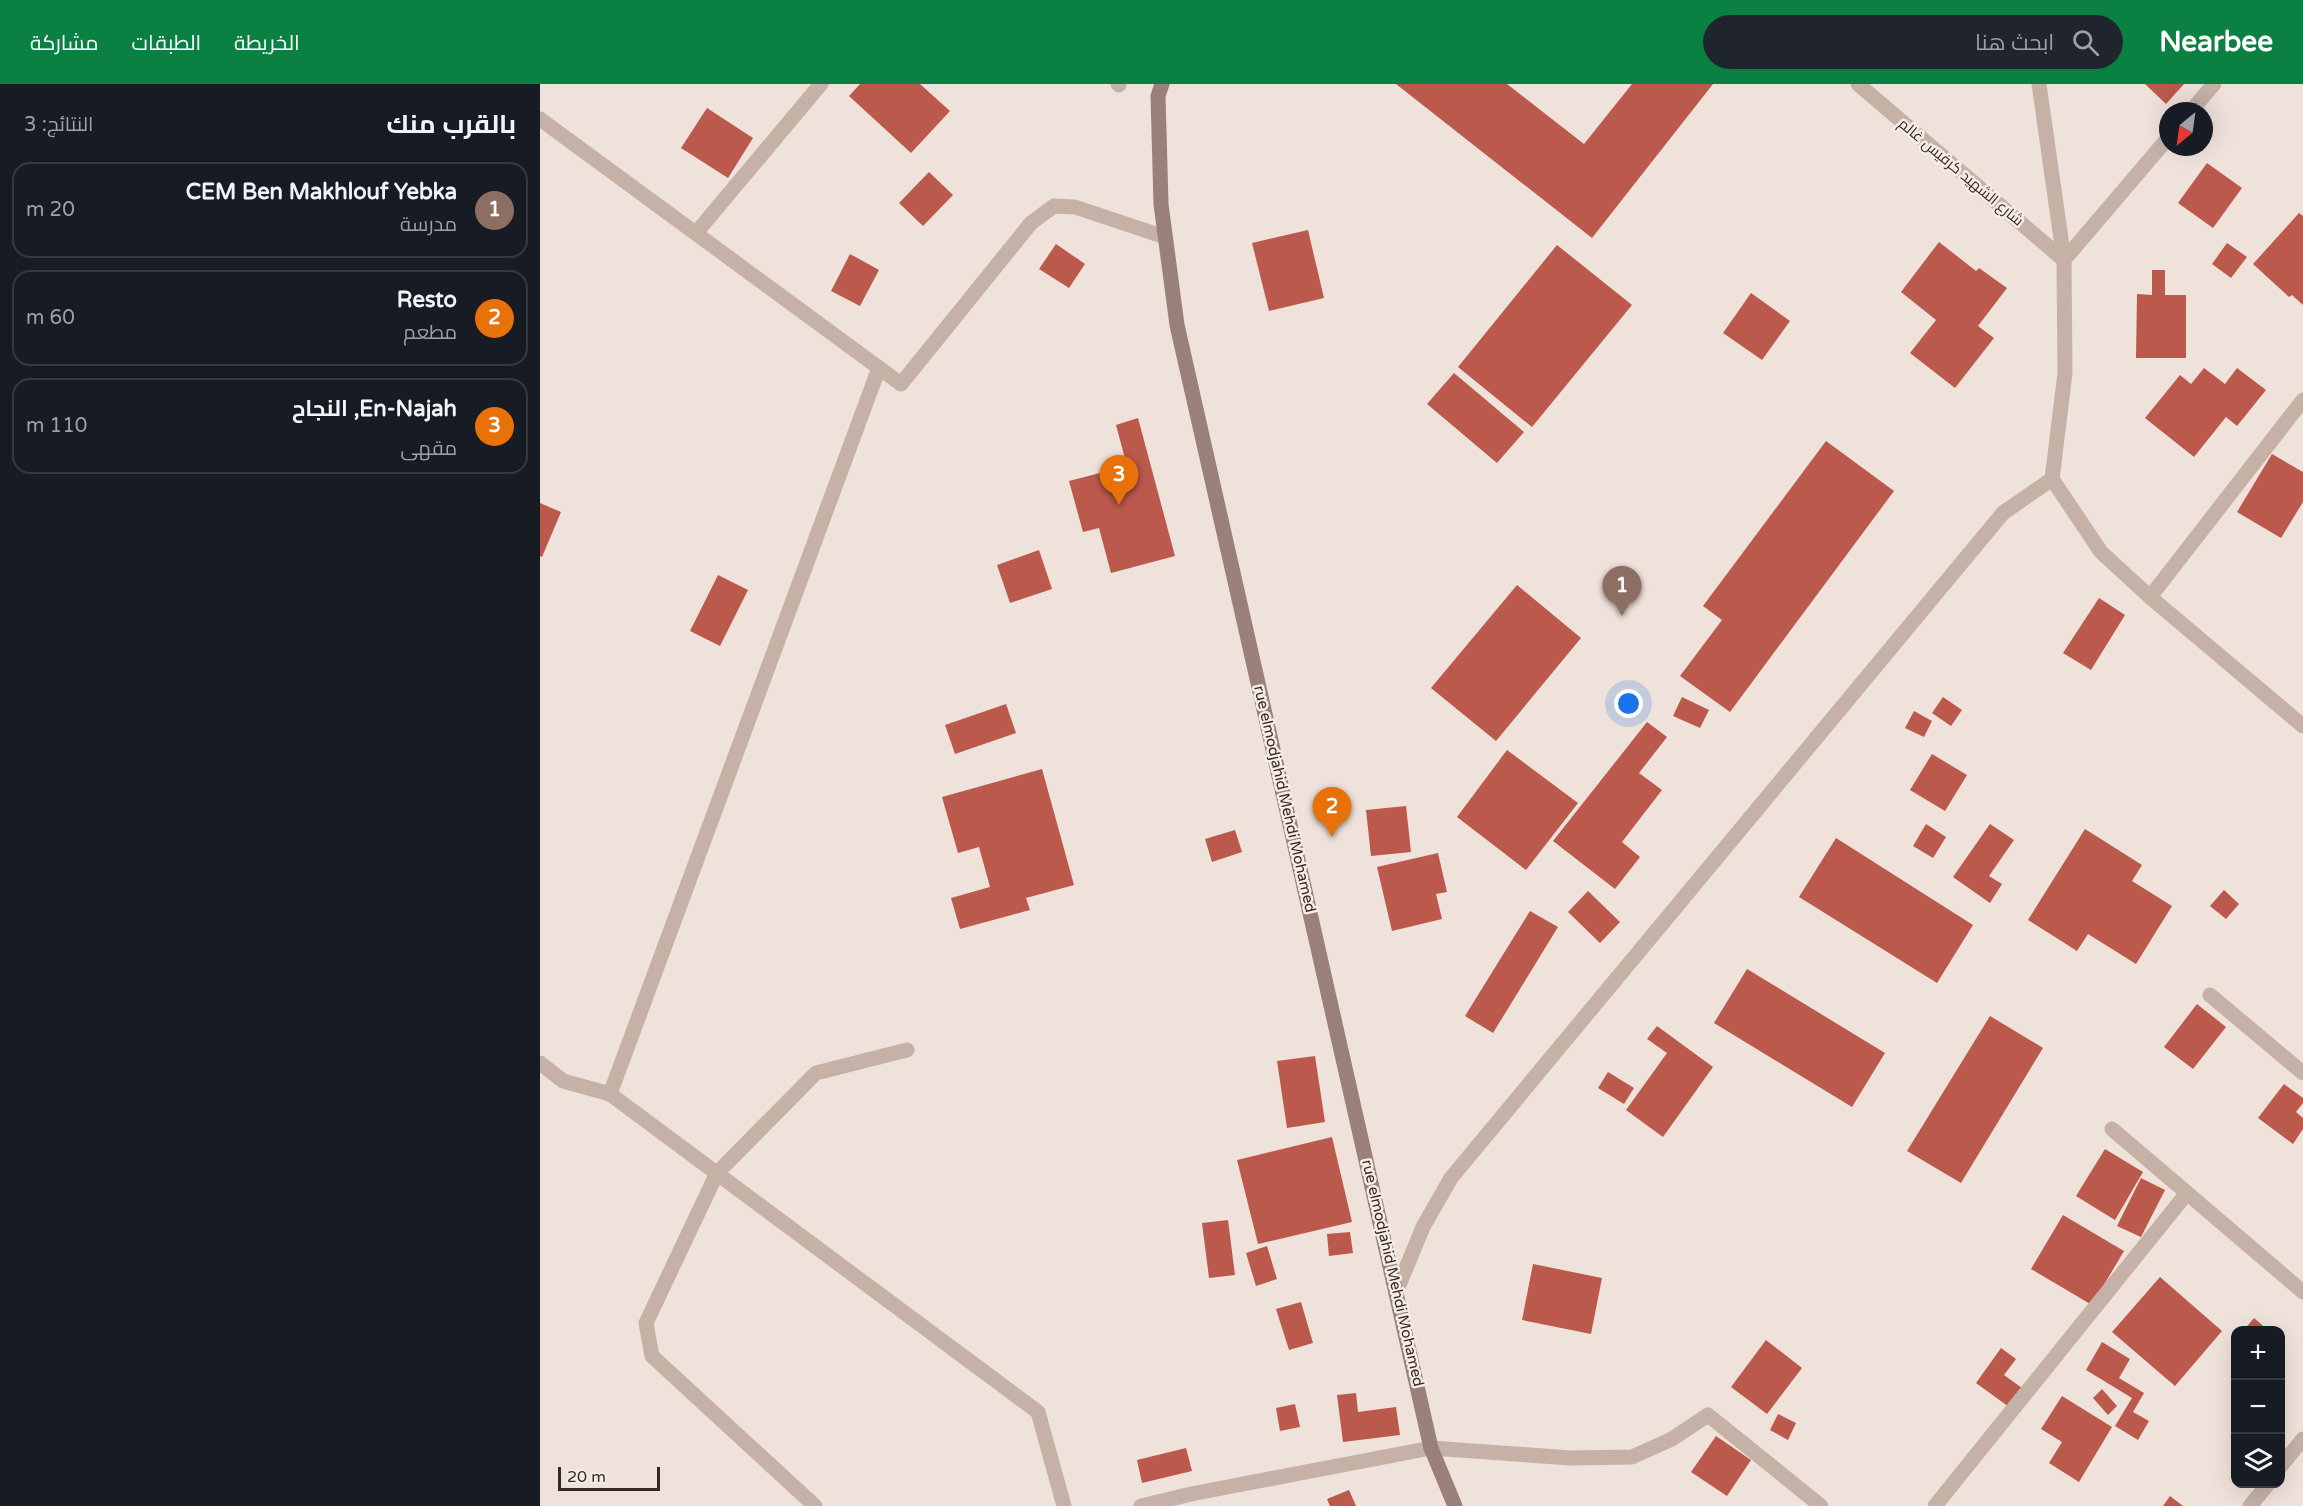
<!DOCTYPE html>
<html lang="ar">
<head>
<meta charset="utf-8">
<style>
	body { margin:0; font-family:"Varela Round",Cairo,sans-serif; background:#20242c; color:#f1f3f6; direction:rtl }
	.controls { position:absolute; right:18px; bottom:18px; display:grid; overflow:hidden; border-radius:12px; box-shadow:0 6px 24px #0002 }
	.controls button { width:54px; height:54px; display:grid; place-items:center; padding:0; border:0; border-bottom:2px solid #363941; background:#171b24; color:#f1f3f6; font:30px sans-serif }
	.compass { position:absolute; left:1619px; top:18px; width:54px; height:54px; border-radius:50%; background:#171b24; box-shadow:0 6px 24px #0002; rotate:209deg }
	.scale { position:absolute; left:18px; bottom:15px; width:102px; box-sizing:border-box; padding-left:6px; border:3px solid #332927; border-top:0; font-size:16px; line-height:21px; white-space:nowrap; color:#332927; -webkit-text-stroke:4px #f7ede6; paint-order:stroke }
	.you { position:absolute; left:1089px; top:620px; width:21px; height:21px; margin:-15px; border:4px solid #fff; border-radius:50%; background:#1a73e8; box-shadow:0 0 0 9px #1a73e833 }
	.badge { display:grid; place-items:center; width:39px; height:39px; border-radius:50%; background:#0b8043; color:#fff; font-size:20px; font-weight:700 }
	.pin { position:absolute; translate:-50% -50px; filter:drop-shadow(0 2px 3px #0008) }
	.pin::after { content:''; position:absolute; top:32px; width:21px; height:18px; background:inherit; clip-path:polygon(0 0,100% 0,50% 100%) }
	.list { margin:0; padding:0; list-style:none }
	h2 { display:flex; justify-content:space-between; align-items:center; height:78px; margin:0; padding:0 24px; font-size:26px }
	h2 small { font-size:20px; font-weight:400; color:#9ea1a6 }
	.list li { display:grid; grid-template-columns:39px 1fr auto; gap:18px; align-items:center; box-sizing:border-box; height:96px; margin:0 12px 12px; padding:0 12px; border:2px solid #363941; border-radius:18px }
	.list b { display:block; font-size:22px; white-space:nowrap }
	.list p { margin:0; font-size:20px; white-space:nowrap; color:#9ea1a6 }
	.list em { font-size:20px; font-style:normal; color:#9ea1a6 }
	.icon { flex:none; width:33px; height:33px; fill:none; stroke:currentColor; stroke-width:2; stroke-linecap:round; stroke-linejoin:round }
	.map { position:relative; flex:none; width:1763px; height:1422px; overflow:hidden; direction:ltr }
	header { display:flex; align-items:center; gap:36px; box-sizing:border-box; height:84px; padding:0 30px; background:#0b8043; color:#fff }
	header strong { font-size:28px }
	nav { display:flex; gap:33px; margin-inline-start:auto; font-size:21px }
	.search { width:420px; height:54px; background:#20242c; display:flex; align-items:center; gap:15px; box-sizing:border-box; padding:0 21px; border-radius:33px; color:#9ea1a6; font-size:22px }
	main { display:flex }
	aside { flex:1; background:#171b24 }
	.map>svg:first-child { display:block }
	.building { fill:#bb594c }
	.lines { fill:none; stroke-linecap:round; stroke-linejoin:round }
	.minor { stroke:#c6b1a7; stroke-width:15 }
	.secondary { stroke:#998079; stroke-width:15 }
	.labels { text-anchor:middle; stroke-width:5; stroke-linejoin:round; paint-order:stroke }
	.street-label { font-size:15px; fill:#332927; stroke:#f7ede6 }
</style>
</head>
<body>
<header>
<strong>Nearbee</strong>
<div class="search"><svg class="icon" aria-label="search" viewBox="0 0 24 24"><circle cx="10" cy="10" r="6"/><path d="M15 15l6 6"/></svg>ابحث هنا</div>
<nav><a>الخريطة</a><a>الطبقات</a><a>مشاركة</a></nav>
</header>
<main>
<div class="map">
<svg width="1763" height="1422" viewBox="0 0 1763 1422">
	<rect width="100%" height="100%" fill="#efe2da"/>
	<g class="building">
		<path d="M320 0H380L410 27 371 69 309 12Z"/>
		<path d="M856 0H967L1044 60 1092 0H1173L1052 154Z"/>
		<path d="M1605 0H1644L1626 20Z"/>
		<path d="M167 24 213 54 188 94 141 64Z"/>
		<path d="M1667 79 1702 104 1673 144 1638 119Z"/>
		<path d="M389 88 413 111 383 142 359 119Z"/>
		<path d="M1759 129 1763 132V221L1752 211 1749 213 1713 180Z"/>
		<path d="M768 146 784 214 729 227 712 159Z"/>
		<path d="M1399 158 1436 187 1439 184 1467 204 1438 242 1454 254 1415 304 1370 269 1396 236 1361 208Z"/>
		<path d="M1687 159 1707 173 1691 194 1672 180Z"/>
		<path d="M516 160 545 180 529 204 499 185Z"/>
		<path d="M1017 161 1092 221 992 343 918 283Z"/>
		<path d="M310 170 339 186 320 222 291 207Z"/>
		<path d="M1612 186H1625V211H1646V274H1596L1597 210 1612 211Z"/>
		<path d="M1211 209 1250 237 1222 276 1183 249Z"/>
		<path d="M1664 284 1685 300 1697 284 1726 306 1697 342 1686 333 1654 373 1605 334 1640 291 1651 300Z"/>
		<path d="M914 289 984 348 957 379 887 320Z"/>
		<path d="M598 334 635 472 571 489 559 444 543 448 529 397 587 382 576 341Z"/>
		<path d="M1286 357 1354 407 1190 628 1140 592 1182 536 1163 522Z"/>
		<path d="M1732 370 1763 388V418L1741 454 1697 428Z"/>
		<path d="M0 419 21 428 2 473 0 472Z"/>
		<path d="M499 466 512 505 470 519 457 481Z"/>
		<path d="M178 491 208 506 180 562 150 547Z"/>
		<path d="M977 501 1041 554 956 657 891 604Z"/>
		<path d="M1559 514 1585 531 1551 586 1523 569Z"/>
		<path d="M1142 613 1169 626 1160 644 1133 632Z"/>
		<path d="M1403 613 1422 626 1411 642 1392 629Z"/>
		<path d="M466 620 476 649 415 670 405 641Z"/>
		<path d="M1374 627 1392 637 1384 653 1365 644Z"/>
		<path d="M1107 638 1127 653 1099 689 1122 706 1082 758 1100 773 1075 805 1013 757Z"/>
		<path d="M967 666 1038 719 986 786 917 733Z"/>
		<path d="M1392 670 1427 691 1405 727 1370 706Z"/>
		<path d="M502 685 534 801 486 814 490 826 420 845 411 814 450 803 439 763 418 769 402 713Z"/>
		<path d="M866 722 871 768 831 772 826 726Z"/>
		<path d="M1386 740 1406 753 1393 774 1373 762Z"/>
		<path d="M1450 740 1474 756 1449 792 1462 800 1450 819 1413 793Z"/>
		<path d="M1545 745 1602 781 1592 797 1632 822 1596 880 1548 850 1537 867 1488 836Z"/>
		<path d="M695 746 702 768 672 778 665 755Z"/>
		<path d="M1296 754 1433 841 1397 899 1259 813Z"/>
		<path d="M898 769 907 808 896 810 902 835 852 847 837 783Z"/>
		<path d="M1684 806 1699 820 1686 835 1670 822Z"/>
		<path d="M1048 807 1080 838 1060 859 1028 828Z"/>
		<path d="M990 827 1018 843 953 949 925 932Z"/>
		<path d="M1207 885 1345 969 1312 1023 1174 939Z"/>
		<path d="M1657 920 1686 943 1653 985 1624 963Z"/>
		<path d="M1450 932 1503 964 1421 1099 1367 1067Z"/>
		<path d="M1117 942 1173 983 1123 1053 1086 1026 1127 969 1107 955Z"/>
		<path d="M775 972 785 1038 747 1044 737 977Z"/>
		<path d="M1068 988 1094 1004 1084 1020 1058 1004Z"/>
		<path d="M1744 1000 1763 1014V1019L1756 1028 1763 1034V1045L1753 1060 1718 1034Z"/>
		<path d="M792 1053 812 1138 718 1160 697 1076Z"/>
		<path d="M1565 1065 1603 1088 1575 1136 1536 1112Z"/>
		<path d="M1601 1094 1625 1106 1601 1153 1577 1142Z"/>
		<path d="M1523 1131 1584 1167 1552 1221 1491 1185Z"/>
		<path d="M688 1136 695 1191 669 1194 662 1139Z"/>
		<path d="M810 1148 813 1169 789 1172 787 1150Z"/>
		<path d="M727 1162 737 1195 716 1202 706 1169Z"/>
		<path d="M993 1180 1062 1194 1051 1250 982 1236Z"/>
		<path d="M1620 1193 1682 1247 1635 1302 1572 1248Z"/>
		<path d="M761 1218 773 1259 749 1266 736 1225Z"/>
		<path d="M1714 1234 1728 1246H1704Z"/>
		<path d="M1226 1256 1262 1284 1227 1330 1191 1303Z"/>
		<path d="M1562 1258 1590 1275 1579 1294 1604 1309 1593 1328 1609 1337 1598 1356 1575 1342 1592 1314 1546 1286Z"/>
		<path d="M1461 1264 1476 1275 1464 1291 1482 1304 1469 1323 1436 1299Z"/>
		<path d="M1562 1305 1577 1322 1568 1331 1553 1314Z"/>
		<path d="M816 1309 818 1328 856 1323 860 1351 803 1358 797 1311Z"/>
		<path d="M1522 1312 1572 1343 1539 1398 1509 1379 1522 1358 1501 1345Z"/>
		<path d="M755 1320 760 1343 740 1347 736 1324Z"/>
		<path d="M1238 1330 1256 1339 1248 1356 1230 1346Z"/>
		<path d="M1176 1352 1211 1376 1187 1412 1151 1388Z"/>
		<path d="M646 1364 652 1387 602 1399 597 1376Z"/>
		<path d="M809 1406 816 1422H790L787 1415Z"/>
		<path d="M1630 1412 1643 1422H1623Z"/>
	</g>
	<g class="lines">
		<g class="minor">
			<path d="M578 0 579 1"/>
			<path d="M1318 0 1524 176 1628 54"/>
			<path d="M1651 27 1674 0"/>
			<path d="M0 35 361 300 491 139 514 122 535 123 625 153"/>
			<path d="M156 149 281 0"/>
			<path d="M1512 395 1561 468 1610 513 1763 642"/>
			<path d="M1610 513 1763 316"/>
			<path d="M1670 911 1763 989"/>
			<path d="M0 979 23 997 70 1010 498 1328 524 1422"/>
			<path d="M70 1010 339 284"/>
			<path d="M1572 1045 1763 1208"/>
			<path d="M857 1206 883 1143 911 1094 1463 429 1512 395 1525 289 1524 176 1499 0"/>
			<path d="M1740 1383 1763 1355"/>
			<path d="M275 1422 112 1272 106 1239 177 1089 276 989 367 966"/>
			<path d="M601 1422 651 1410 891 1364 1031 1374 1092 1373 1132 1355 1168 1331 1281 1422"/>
			<path d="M1395 1422 1647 1109"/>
			<path d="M1710 1422 1728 1400"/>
		</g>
		<path class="secondary" d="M622 0 618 12 621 120 637 241 891 1364 915 1422"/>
	</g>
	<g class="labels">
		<g class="street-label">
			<text transform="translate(1421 88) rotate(40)" y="5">شارع الشهيد كرفيس غالم</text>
			<text transform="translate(745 715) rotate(77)" y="5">rue elmodjahid Mehdi Mohamed</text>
			<text transform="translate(853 1189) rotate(77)" y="5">rue elmodjahid Mehdi Mohamed</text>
		</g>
	</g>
</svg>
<div class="controls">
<button>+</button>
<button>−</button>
<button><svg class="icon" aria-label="layers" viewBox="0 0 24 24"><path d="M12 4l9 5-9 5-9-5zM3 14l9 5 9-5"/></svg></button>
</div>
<svg class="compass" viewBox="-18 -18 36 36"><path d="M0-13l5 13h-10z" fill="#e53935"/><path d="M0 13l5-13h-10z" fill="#9ea1a6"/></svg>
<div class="scale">20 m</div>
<div class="you"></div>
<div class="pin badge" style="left:1082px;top:532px;background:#8d6e63">1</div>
<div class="pin badge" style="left:792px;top:753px;background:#e8710a">2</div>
<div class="pin badge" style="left:579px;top:421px;background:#e8710a">3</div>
</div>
<aside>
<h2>بالقرب منك<small>النتائج: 3</small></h2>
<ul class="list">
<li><span class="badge" style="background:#8d6e63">1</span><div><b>CEM Ben Makhlouf Yebka</b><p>مدرسة</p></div><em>20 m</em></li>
<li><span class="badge" style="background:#e8710a">2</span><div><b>Resto</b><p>مطعم</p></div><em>60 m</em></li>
<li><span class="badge" style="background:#e8710a">3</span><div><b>En-Najah, النجاح</b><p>مقهى</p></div><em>110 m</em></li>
</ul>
</aside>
</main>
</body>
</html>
